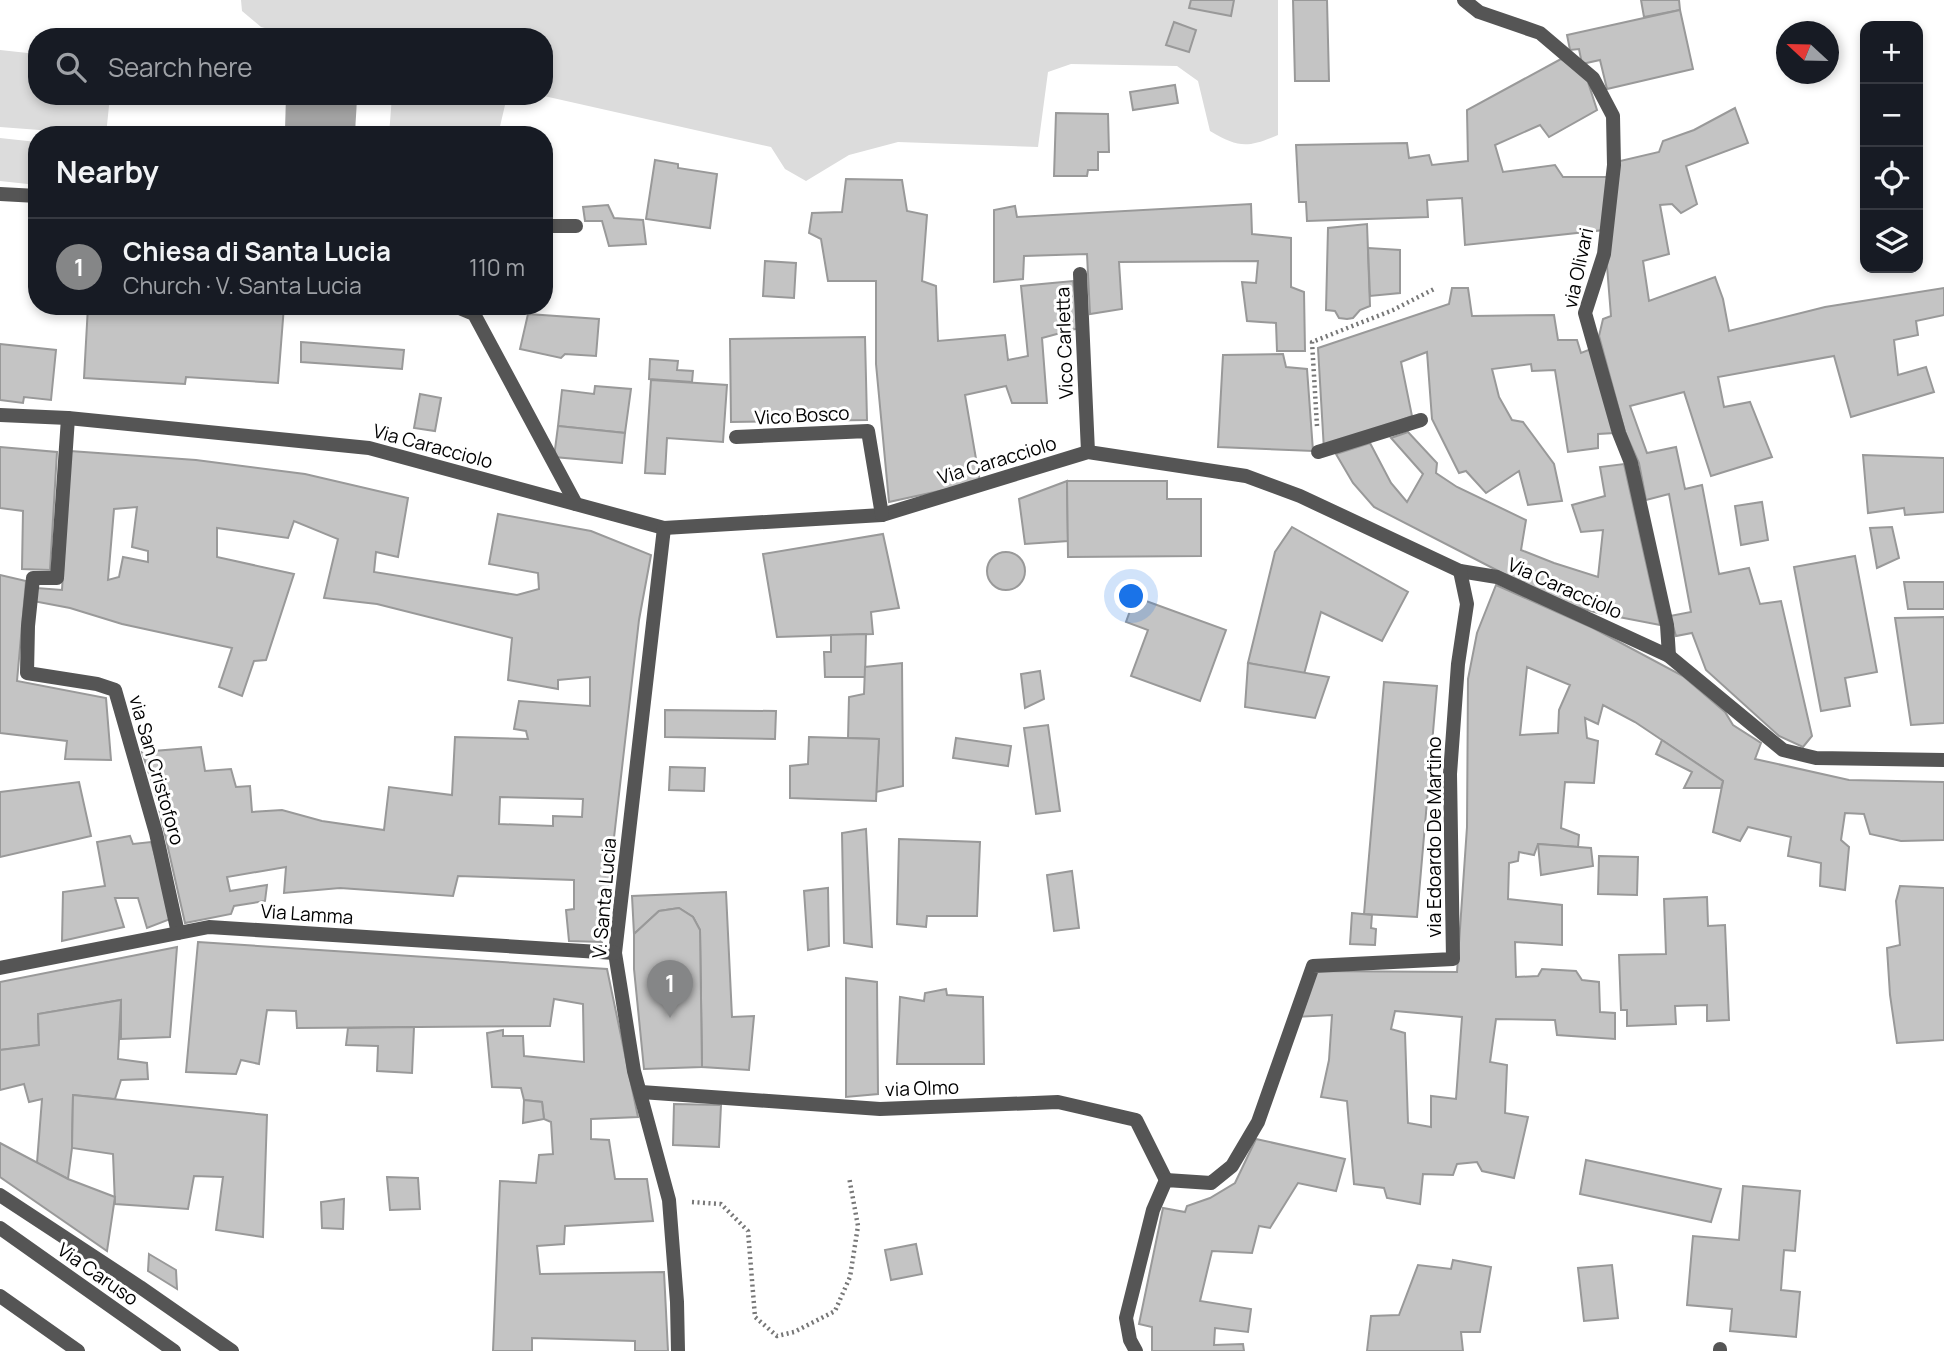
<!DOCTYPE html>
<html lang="en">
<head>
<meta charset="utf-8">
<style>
	body { margin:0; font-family:Manrope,sans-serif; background:#242831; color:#f1f3f6 }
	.controls { position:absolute; right:21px; top:21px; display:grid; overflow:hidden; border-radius:14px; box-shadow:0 4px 10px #0003 }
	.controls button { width:63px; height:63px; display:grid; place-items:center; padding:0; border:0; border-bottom:2px solid #363941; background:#171b24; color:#f1f3f6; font:35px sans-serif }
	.compass { position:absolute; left:1776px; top:21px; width:63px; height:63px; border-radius:50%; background:#171b24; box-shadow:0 4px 10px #0003; rotate:292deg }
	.you { position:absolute; left:1132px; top:597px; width:24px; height:24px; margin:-18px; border:5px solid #fff; border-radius:50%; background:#1a73e8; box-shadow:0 0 0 10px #1a73e833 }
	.badge { display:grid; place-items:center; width:46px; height:46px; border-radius:50%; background:#858687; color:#fff; font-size:23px; font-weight:700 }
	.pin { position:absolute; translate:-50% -58px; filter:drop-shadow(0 2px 4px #0008) }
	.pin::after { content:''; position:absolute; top:37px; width:24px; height:21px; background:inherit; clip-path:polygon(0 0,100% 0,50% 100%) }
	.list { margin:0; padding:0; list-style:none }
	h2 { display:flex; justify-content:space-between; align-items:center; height:91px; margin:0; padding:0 28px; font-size:30px }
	h2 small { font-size:23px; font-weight:400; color:#9ea1a6 }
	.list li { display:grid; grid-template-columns:46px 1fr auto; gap:21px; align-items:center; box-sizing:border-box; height:98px; padding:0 28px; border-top:2px solid #363941 }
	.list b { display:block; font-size:26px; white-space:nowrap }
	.list p { margin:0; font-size:23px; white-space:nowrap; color:#9ea1a6 }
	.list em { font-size:23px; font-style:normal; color:#9ea1a6 }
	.icon { flex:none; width:38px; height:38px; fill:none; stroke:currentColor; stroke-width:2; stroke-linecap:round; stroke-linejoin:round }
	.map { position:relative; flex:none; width:1944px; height:1351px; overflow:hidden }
	.search { position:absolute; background:#171b24; box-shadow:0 4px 10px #0003; left:28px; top:28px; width:525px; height:77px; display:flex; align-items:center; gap:18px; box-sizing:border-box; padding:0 24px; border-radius:28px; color:#9ea1a6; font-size:26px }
	.panel { position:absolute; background:#171b24; box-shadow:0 4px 10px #0003; left:28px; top:126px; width:525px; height:189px; border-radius:28px }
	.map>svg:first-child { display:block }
	.green { fill:#dcdcdc }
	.water { fill:#a3a3a3 }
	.building { fill:#c4c4c4; stroke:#999; stroke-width:2; fill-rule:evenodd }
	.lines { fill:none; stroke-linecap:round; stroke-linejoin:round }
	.path { stroke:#777; stroke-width:4.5; stroke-dasharray:2 3.5; stroke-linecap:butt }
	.pedestrian { stroke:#555; stroke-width:14 }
	.minor { stroke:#555; stroke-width:14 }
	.labels { text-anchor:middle; stroke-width:6; stroke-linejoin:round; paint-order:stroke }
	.street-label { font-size:19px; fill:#000; stroke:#fff }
</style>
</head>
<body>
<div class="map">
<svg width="1944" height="1351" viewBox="0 0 1944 1351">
	<rect width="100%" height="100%" fill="#fff"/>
	<g class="green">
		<path d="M241 0H1278V135C1247 148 1239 148 1210 131L1198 81 1177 66 1071 64 1048 72 1038 147 898 142 849 155 806 181 785 169 771 147 544 96V37H300L261 27 242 11Z"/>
		<path d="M0 50 37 54V96H110L106 135 0 127Z"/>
		<path d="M392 96H525L505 105 498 135H389Z"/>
		<path d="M0 138 37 142V185L0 181Z"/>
	</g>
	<path class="water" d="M286 96 357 99 355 133 285 130Z"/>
	<g class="building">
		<path d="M1191 0H1234L1231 16 1189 8Z"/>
		<path d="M1293 0H1327L1329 81H1295Z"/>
		<path d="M1641 0H1679L1680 10 1644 17Z"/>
		<path d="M1680 10 1693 69 1607 89 1600 60 1582 64 1579 49 1570 50 1567 35Z"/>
		<path d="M1174 22 1196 30 1189 52 1166 45Z"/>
		<path d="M1561 59 1586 76 1597 110 1549 137 1540 125 1495 145 1503 172 1555 165 1563 177H1609L1604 230 1465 245 1462 198 1427 200 1428 217 1307 221 1306 202H1299L1296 145 1407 143 1409 158 1429 155 1432 165 1468 161 1467 110Z"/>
		<path d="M1175 85 1178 103 1133 110 1130 92Z"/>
		<path d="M1735 108 1748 143 1686 166 1697 204 1681 213 1672 204 1660 205 1669 254 1643 261 1649 301 1715 277 1723 299 1729 331 1825 307 1944 288V315L1916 321 1918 335 1894 340 1898 375 1926 367 1934 392 1851 417 1834 356 1718 377 1724 407 1750 402 1772 457 1711 476 1684 392 1630 406 1647 453 1676 447 1685 489 1702 485 1719 574 1749 568 1760 604 1781 601 1812 736 1803 747 1779 736 1706 670 1692 633 1676 636 1670 616 1691 612 1669 494 1646 500 1639 463 1625 432 1599 336 1603 319 1611 316 1607 266 1620 161 1659 152 1663 141 1694 130Z"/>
		<path d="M1056 113 1108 114 1109 152H1098V170H1088L1087 176H1054Z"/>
		<path d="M655 160 678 164V168L717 174 710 228 646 219Z"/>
		<path d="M846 179 902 180 907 211 927 215 922 281 936 286 938 341 1005 335 1008 360 1028 356 1021 286 1073 281 1079 328 1042 338 1047 403H1012L1006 386 965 395 980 482 889 502 876 364V281H828L821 239 809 233 812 213 842 212Z"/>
		<path d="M1251 204 1252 234 1291 238V287L1304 292 1305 351H1277L1276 323 1247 321 1242 282 1256 283 1258 261 1119 262 1122 309 1090 314 1087 254 1024 256 1023 279 994 282V210L1015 206 1017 217Z"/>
		<path d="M608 205 614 218 643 220 646 244 609 246 602 221H585L583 207Z"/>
		<path d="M1367 224 1370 306 1360 310 1353 318 1347 319 1339 318 1335 311 1326 310 1328 228Z"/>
		<path d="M1368 248 1400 250V293L1370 296Z"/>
		<path d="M765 261 796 263 794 298 763 296Z"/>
		<path d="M1452 288H1468L1472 316 1554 315 1558 340H1577L1581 353 1591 349 1614 433 1598 434V448L1568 452 1555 370 1532 371 1531 364 1492 369 1499 397 1512 420 1523 422 1554 464 1562 501 1528 505 1519 471 1486 493 1466 471 1459 473 1432 419 1427 352 1401 362 1412 416 1324 450 1318 348 1449 304Z"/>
		<path d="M88 306H284L278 383 186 377 185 384 84 378Z"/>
		<path d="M528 314 599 319 596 356 565 354 561 358 520 349Z"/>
		<path d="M865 337 867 420 731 422 730 339Z"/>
		<path d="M301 342 404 350 402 369 301 362Z"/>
		<path d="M0 344 56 350 51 400 24 397 23 403 0 400Z"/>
		<path d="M1283 354 1286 367 1307 369 1313 451 1218 447 1223 355Z"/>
		<path d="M650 359 678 361 677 370 693 371 692 382 649 379Z"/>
		<path d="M651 380 727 385 723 442 667 438 665 474 645 473Z"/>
		<path d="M595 386 631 389 625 433 558 426 562 390 594 394Z"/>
		<path d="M420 394 441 398 435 431 414 428Z"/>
		<path d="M558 426 625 433 622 463 554 457Z"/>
		<path d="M1408 432 1437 463 1436 473 1457 487 1526 520 1521 550 1554 563 1598 577 1603 530 1581 532 1572 505 1605 496 1600 467 1624 464 1660 625 1598 613 1570 605 1512 578 1374 507 1353 483 1336 454 1370 443 1391 483 1407 502 1423 474 1391 438Z"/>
		<path d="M0 447 57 452 50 570 22 569 23 511 0 508Z"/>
		<path d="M70 451 196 460 305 474 408 498 398 557 376 552 374 572 517 595 539 589 538 573 489 564 498 514 591 531 651 555 639 620 602 942 569 941 566 910 574 909V880L458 876 453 896 340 888 284 893 286 867 227 877 230 891 267 885 265 901 234 906 231 914 185 923 156 795 142 752 201 747 205 771 231 769 236 787 250 786 252 812 282 810 322 821 384 830 389 787 452 795 455 737 528 739 526 731 514 729 519 701 590 706V677L558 680V689L508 680 512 638 377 604 324 598 338 539 294 521 288 538 217 528V557L294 574 266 660 254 661 242 696 219 687 232 648 122 624 70 608 33 601 37 588 62 590ZM137 507 132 547 148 551V562L123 557 119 577 108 580 114 509ZM500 797 583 799 582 817 553 816V826L499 824Z"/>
		<path d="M1863 455 1944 458V512L1905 515 1904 508 1868 513Z"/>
		<path d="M1067 481 1068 541 1025 544 1019 499Z"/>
		<path d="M1067 481H1167V499H1201V556L1068 557Z"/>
		<path d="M1762 502 1768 540 1741 545 1735 506Z"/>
		<path d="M1292 527 1408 592 1382 641 1321 612 1304 674 1248 663 1275 552Z"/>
		<path d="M1892 527 1899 558 1877 568 1870 528Z"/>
		<path d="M883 534 899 608 871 612 873 634 777 637 763 554Z"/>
		<circle cx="1006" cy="571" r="19"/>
		<path d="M1855 556 1877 672 1845 678 1850 706 1821 711 1794 567Z"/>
		<path d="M0 575 26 581 17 681 106 698 111 760 65 759 67 741 0 733Z"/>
		<path d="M1904 582H1944V609H1908Z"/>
		<path d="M1496 585 1593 628 1683 676 1725 712 1733 725 1761 743 1755 759 1849 780 1944 782V840L1901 841 1870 834 1864 814 1845 813 1841 840 1849 847 1845 890 1820 886 1821 863 1788 856 1791 837 1748 827 1740 841 1713 832 1723 781 1635 722 1603 705 1598 724 1585 718 1587 738 1598 741 1594 783 1565 782 1561 828 1579 835 1578 847 1538 844 1534 855 1519 852 1518 861 1509 863 1508 899 1562 905V945L1515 942 1516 977 1538 976 1542 969 1576 971 1582 980 1599 982 1600 1012 1615 1013V1039L1557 1035 1555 1020 1496 1019 1490 1062 1507 1065 1505 1113 1528 1117 1514 1178 1482 1171 1477 1162 1457 1164 1453 1175 1423 1174 1420 1204 1387 1198 1384 1188 1354 1184 1347 1101 1321 1097 1329 1060 1332 1015 1295 1017 1308 971 1457 972 1467 827 1468 679 1477 633ZM1527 667 1570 685 1559 710 1558 733 1520 735ZM1395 1011 1462 1017 1456 1099 1431 1096V1127L1408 1123 1405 1033 1391 1029Z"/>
		<path d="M1135 597 1226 630 1200 701 1131 676 1148 630 1126 622Z"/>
		<path d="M1944 617V723L1911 725 1895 618Z"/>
		<path d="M866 634 865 677H825L824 652H831V635Z"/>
		<path d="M902 663 903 786 876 792 879 739 848 738 849 697 864 694 865 667Z"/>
		<path d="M1248 663 1329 677 1315 718 1245 707Z"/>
		<path d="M1040 671 1044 699 1025 708 1021 674Z"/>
		<path d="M1384 682 1437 686 1417 917 1364 914Z"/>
		<path d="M665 710 776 711 775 739 665 737Z"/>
		<path d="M1048 725 1060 811 1036 814 1024 728Z"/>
		<path d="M809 737 879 739 876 801 790 798V766L808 764Z"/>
		<path d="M956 738 1011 746 1008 766 953 758Z"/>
		<path d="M1662 740 1723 781 1721 788H1684L1692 772 1656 754Z"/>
		<path d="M670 767 705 768 704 791 669 790Z"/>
		<path d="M79 782 91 836 0 857V792Z"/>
		<path d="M866 829 872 947 844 943 842 833Z"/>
		<path d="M130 836 133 844 151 842 173 918 147 928 138 898H115L124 927 62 941 63 892 105 886 97 842Z"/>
		<path d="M899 839 980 842 977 916H927L926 927 897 924Z"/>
		<path d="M1538 844 1591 848 1593 866 1541 875Z"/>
		<path d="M1599 856 1638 857 1637 895 1598 894Z"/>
		<path d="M1072 871 1079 928 1054 931 1047 875Z"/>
		<path d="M1900 886 1944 888V1040L1897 1043 1890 995 1887 948 1900 945 1896 901Z"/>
		<path d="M828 888 829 946 808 950 804 891Z"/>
		<path d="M726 892 732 1017 754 1016 749 1070 702 1067 700 930 693 917 679 908 659 911 634 934 632 896Z"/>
		<path d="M1707 897 1708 926 1725 925 1729 1020 1707 1021V1005L1675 1006 1676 1024 1627 1026V1010H1621L1619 955 1666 954 1664 899Z"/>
		<path d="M679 908 693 917 700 930 702 1067 644 1069 634 969V934L659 911Z"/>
		<path d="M1352 913 1372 915 1371 928 1376 929 1375 945 1350 944Z"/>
		<path d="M198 942 607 969 638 1117 591 1119V1139L609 1140 615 1179H647L653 1221 565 1226 564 1244 537 1246 540 1274 664 1272 668 1351H635V1341L532 1338V1351H493L500 1181 536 1183 539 1155 553 1154 551 1122 544 1119 542 1102 524 1100 521 1088 492 1087 487 1033 503 1030V1036H523L524 1056 584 1062 583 1004 554 999 550 1026 297 1028 296 1011 267 1010 259 1064 241 1060 236 1074 186 1072Z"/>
		<path d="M177 947 170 1037 121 1039V1000L38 1014 39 1045 0 1050V982Z"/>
		<path d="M846 978 877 982 878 1094 846 1097Z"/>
		<path d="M946 989 947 995 983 997 984 1064H897L900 997 924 1001 925 993Z"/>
		<path d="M121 1000 118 1059 147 1063 148 1079 121 1080 115 1099 73 1095 72 1148 68 1179 37 1163 42 1099 29 1102 24 1084 0 1090V1050L39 1045 38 1014Z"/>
		<path d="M414 1027 412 1073 377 1071 378 1046 346 1045 348 1028Z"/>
		<path d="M73 1095 267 1115 263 1237 216 1230 223 1177 194 1176 188 1209 115 1204 113 1154 72 1148Z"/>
		<path d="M524 1100 542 1102 544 1119 523 1123Z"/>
		<path d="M674 1104 721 1105 719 1147 673 1145Z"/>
		<path d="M1256 1139 1345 1159 1336 1191 1298 1183 1270 1228 1259 1226 1252 1253 1212 1251 1200 1301 1251 1309 1248 1332 1215 1328 1214 1345 1243 1344 1244 1351H1152V1327L1139 1324 1163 1208 1185 1212 1187 1206 1210 1198 1235 1183Z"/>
		<path d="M0 1143 68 1179 115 1197 107 1251 0 1177Z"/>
		<path d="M1586 1160 1721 1189 1711 1222 1580 1194Z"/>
		<path d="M387 1177 418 1178 420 1209 390 1210Z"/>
		<path d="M1743 1186 1800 1191 1795 1251 1784 1250 1781 1290 1800 1292 1796 1337 1730 1331 1732 1309 1687 1305 1693 1236 1739 1240Z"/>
		<path d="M344 1199 343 1229 322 1228 321 1202Z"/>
		<path d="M916 1244 922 1274 891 1280 885 1250Z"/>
		<path d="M149 1254 176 1270 177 1289 148 1271Z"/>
		<path d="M1453 1260 1491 1267 1480 1332H1461L1463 1351H1367L1371 1316 1399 1315 1418 1265 1451 1269Z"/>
		<path d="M1612 1265 1618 1318 1584 1321 1578 1268Z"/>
	</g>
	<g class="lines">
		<g class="path">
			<path d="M1317 426 1312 342 1393 310 1436 288"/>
			<path d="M692 1202 721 1204 748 1231 755 1317 777 1336 794 1332 835 1311 850 1277 858 1226 849 1177"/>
		</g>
		<path class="pedestrian" d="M68 418 57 578H33L28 626 27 673 97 684 115 690 156 833 178 933"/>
		<g class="minor">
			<path d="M1464 0 1479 12 1540 33 1593 78 1613 116 1614 165 1604 254 1585 313 1619 433 1631 463 1667 625 1669 656"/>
			<path d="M0 194 37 196"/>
			<path d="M544 226H576"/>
			<path d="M1080 274 1088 452"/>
			<path d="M455 306 474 314 576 504"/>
			<path d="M0 415 68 418 369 448 664 528 882 515 1088 452 1246 476 1300 496 1460 571 1497 577 1669 656 1783 750 1816 758 1944 760"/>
			<path d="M736 437 868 431 882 515"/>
			<path d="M1318 452 1421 420"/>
			<path d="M664 528 615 953 634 1071 669 1200 677 1302 678 1351"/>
			<path d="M0 968 209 927 615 953"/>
			<path d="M641 1092 880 1109 1058 1102 1136 1120 1166 1180"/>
			<path d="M0 1195 140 1287 232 1351"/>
			<path d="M0 1228 174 1351"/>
			<path d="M0 1296 78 1351"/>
			<path d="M1136 1351 1130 1340 1126 1318 1153 1210 1166 1180 1211 1183 1232 1166 1258 1122 1313 966 1453 959 1450 774 1458 664 1467 604 1460 571"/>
			<path d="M1720 1351V1349"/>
		</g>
	</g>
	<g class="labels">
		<g class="street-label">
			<text transform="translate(1578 268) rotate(-78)" y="7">via Olivari</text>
			<text transform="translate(1064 343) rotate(-92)" y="7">Vico Carletta</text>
			<text transform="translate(802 415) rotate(-3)" y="7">Vico Bosco</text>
			<text transform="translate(433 446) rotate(15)" y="7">Via Caracciolo</text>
			<text transform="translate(997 460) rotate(-17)" y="7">Via Caracciolo</text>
			<text transform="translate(1565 588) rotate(24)" y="7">Via Caracciolo</text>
			<text transform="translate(157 770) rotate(74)" y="7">via San Cristoforo</text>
			<text transform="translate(1434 837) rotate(-90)" y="7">via Edoardo De Martino</text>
			<text transform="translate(604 898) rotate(-85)" y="7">V. Santa Lucia</text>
			<text transform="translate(307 914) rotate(4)" y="7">Via Lamma</text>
			<text transform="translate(922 1088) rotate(-2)" y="7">via Olmo</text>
			<text transform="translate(98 1274) rotate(35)" y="7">Via Caruso</text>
		</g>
	</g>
</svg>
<div class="controls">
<button>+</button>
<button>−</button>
<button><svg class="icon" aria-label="locate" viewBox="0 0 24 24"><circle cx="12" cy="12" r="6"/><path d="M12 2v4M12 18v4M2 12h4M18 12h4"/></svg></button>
<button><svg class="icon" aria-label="layers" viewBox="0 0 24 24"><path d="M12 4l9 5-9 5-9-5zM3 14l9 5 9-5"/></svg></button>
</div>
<svg class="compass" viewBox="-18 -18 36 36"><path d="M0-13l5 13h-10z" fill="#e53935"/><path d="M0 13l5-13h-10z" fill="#9ea1a6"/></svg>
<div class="you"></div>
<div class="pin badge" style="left:670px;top:1018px">1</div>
<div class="search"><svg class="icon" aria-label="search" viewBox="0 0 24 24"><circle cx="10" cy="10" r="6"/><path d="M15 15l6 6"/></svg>Search here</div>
<section class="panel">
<h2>Nearby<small></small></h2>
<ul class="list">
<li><span class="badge">1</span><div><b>Chiesa di Santa Lucia</b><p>Church · V. Santa Lucia</p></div><em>110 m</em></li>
</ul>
</section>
</div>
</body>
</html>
